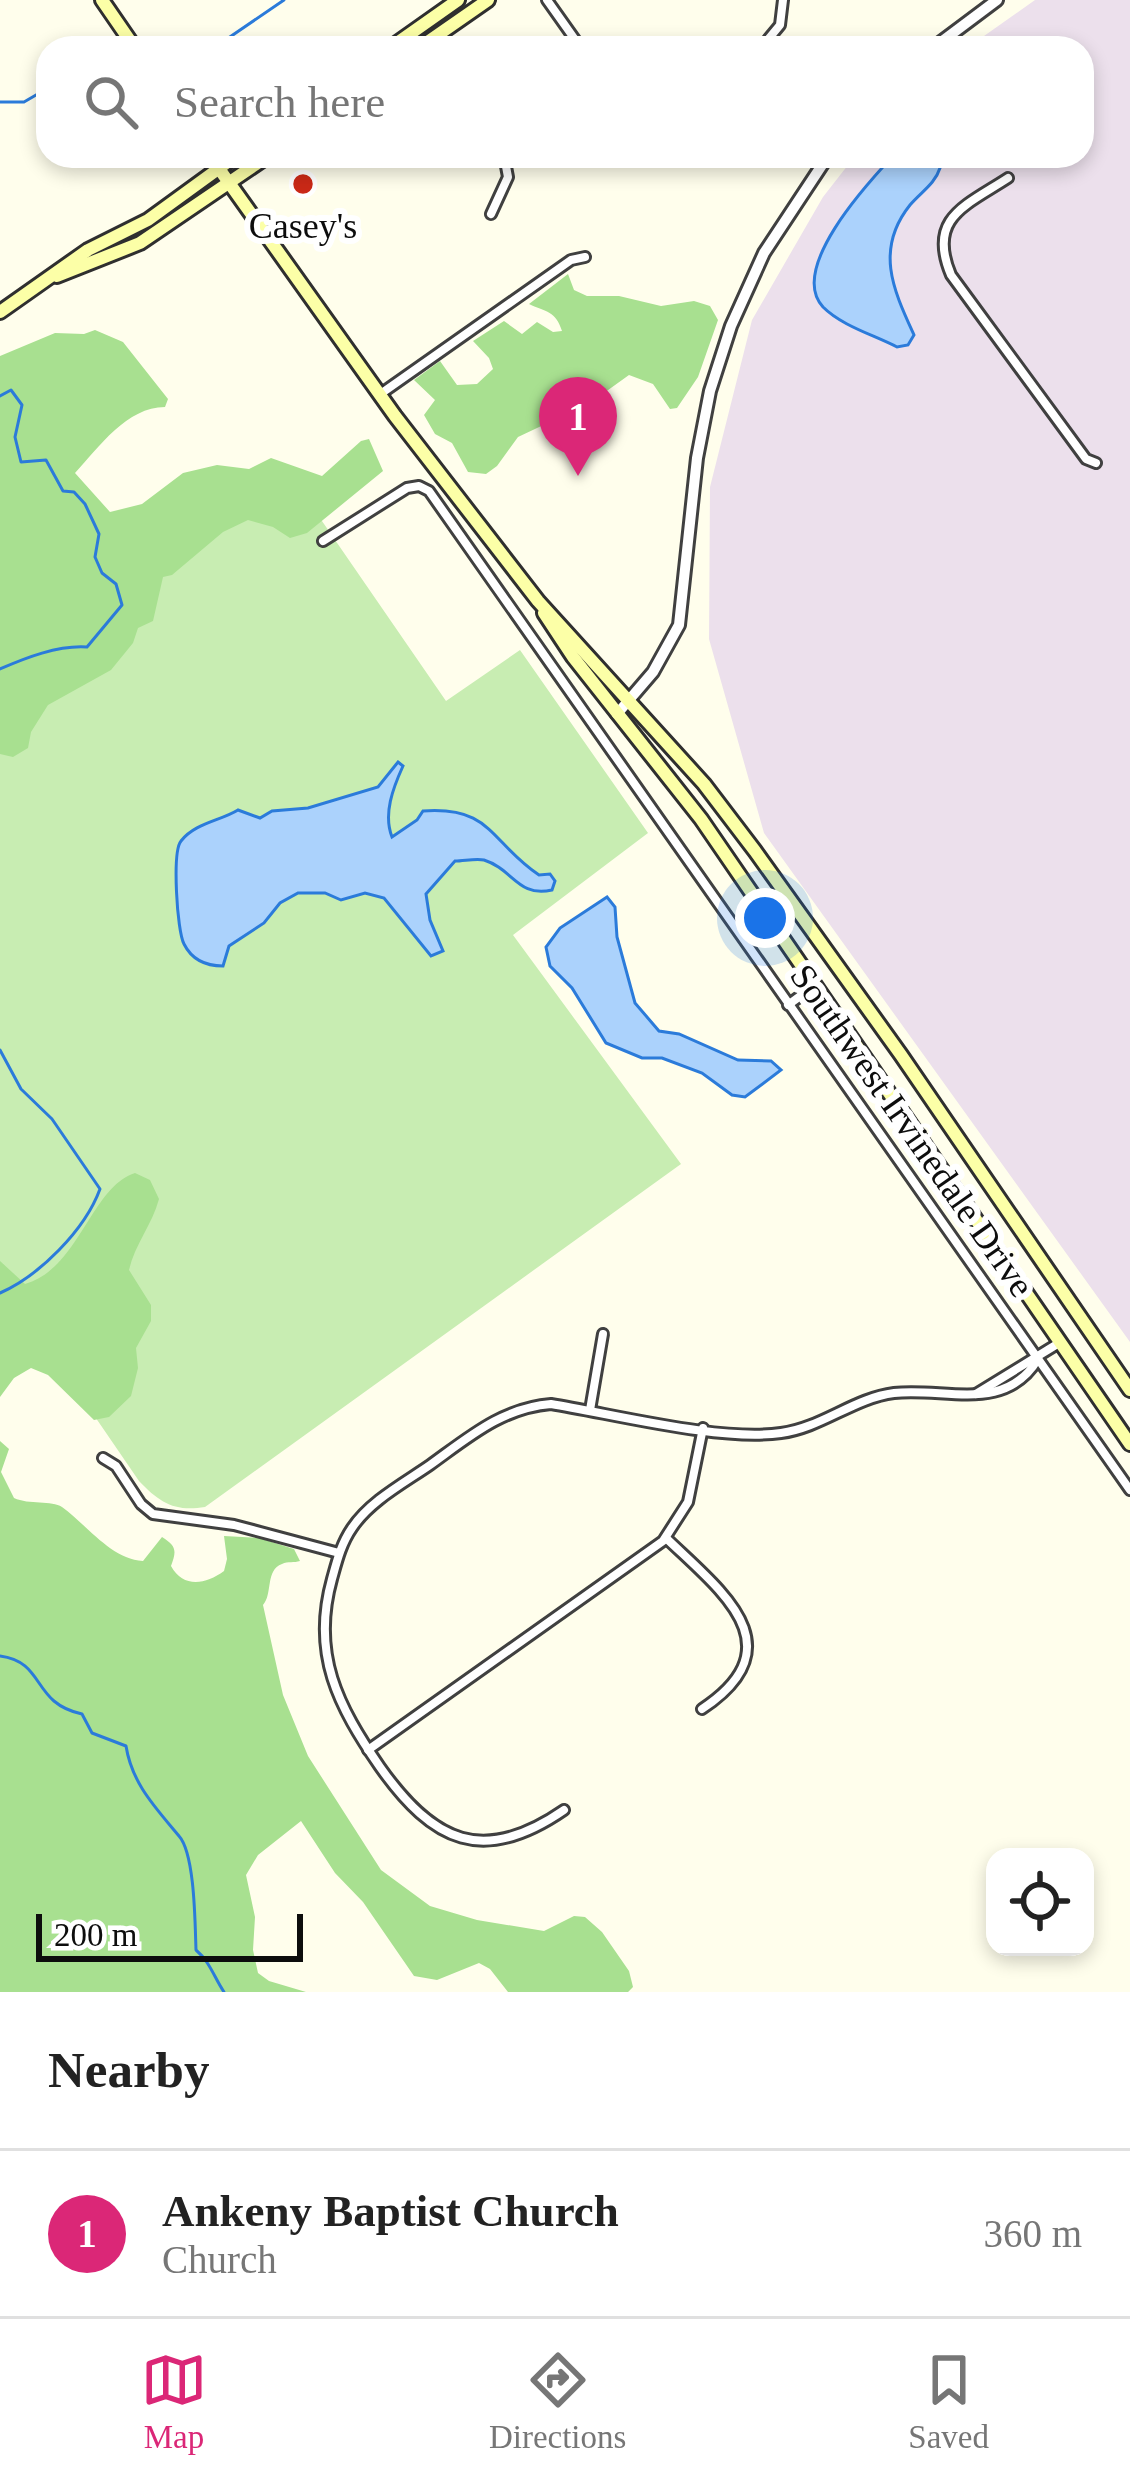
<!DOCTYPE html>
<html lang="en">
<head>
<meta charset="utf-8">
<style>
	body { margin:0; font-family:"Times New Roman",serif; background:#f2f2f2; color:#222 }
	.controls { position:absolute; right:36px; bottom:36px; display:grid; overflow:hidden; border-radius:24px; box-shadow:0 6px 18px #0003 }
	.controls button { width:108px; height:108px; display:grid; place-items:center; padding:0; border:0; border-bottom:3px solid #e0e0e0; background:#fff; color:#222; font:60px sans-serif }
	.scale { position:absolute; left:36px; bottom:30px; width:267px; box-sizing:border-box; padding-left:12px; border:6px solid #0d0d0d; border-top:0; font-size:33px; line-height:42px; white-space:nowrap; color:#0d0d0d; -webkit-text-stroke:9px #fff; paint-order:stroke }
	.you { position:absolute; left:765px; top:918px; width:42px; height:42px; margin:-30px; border:9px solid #fff; border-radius:50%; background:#1a73e8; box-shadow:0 0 0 18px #1a73e833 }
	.badge { display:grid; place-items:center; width:78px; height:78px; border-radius:50%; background:#db2777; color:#fff; font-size:39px; font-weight:700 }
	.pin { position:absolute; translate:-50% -99px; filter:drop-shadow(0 3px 6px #0008) }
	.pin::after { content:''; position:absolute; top:63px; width:42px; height:36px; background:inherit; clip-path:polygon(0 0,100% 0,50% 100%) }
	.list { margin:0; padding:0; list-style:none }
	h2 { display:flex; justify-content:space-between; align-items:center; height:156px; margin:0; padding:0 48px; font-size:51px }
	h2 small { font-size:39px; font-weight:400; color:#767676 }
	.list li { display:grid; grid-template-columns:78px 1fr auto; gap:36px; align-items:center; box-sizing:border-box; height:168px; padding:0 48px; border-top:3px solid #e0e0e0 }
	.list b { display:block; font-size:45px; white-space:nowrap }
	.list p { margin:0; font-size:39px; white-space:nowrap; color:#767676 }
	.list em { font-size:39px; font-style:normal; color:#767676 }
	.icon { flex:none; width:66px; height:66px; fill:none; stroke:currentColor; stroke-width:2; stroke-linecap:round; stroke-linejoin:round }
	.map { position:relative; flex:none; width:1130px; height:1992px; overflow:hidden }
	.search { position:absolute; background:#fff; box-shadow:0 6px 18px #0003; left:36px; right:36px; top:36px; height:132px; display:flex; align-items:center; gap:30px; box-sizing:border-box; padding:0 42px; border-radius:36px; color:#767676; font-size:45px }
	.sheet { height:324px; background:#fff }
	nav { display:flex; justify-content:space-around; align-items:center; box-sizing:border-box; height:168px; border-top:3px solid #e0e0e0; background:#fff; font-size:33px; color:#767676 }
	nav a { display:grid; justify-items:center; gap:6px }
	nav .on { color:#db2777 }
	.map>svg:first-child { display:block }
	.industrial { fill:#ece0ec }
	.green { fill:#c8edb2 }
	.forest { fill:#a8e090 }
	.water { fill:#abd2fc; stroke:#2b7bda; stroke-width:3 }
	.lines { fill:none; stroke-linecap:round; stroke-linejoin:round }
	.stream { stroke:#2b7bda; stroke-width:3 }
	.minor-casing { stroke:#404040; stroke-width:14 }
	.tertiary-casing { stroke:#404040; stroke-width:16 }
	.secondary-casing { stroke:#2f2f2f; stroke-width:18 }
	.minor { stroke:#fff; stroke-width:8 }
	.tertiary { stroke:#fff; stroke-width:10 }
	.secondary { stroke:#fcffa7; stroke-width:12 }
	.poi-dot { fill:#ca2917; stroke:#fff; stroke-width:4.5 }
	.labels { text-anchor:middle; stroke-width:12; stroke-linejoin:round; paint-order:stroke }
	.poi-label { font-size:36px; fill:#0d0d0d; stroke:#fff }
	.street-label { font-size:36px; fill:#0d0d0d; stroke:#fff }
</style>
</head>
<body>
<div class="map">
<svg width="1130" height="1992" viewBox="0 0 1130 1992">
	<rect width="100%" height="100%" fill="#fffeec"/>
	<path class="industrial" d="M1035 0H1130V1342L764 833 709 639 710 487 752 320 823 197 855 156H1082V48H967Z"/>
	<path class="green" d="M282 463 446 701 520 650 648 833 513 935 681 1164 205 1507C175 1512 160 1503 139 1481L0 1278V660Z"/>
	<g class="forest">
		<path d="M568 274 574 290 587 296H619L661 306 694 301 710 306 718 320 698 377 677 408 670 409 653 384 629 375 590 403 518 437 497 466 486 474 468 472 452 443 435 434 424 415 435 400 414 380 440 361 457 385 477 384 493 369 489 358 473 341 504 321 522 334 537 322 553 332 562 331C556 311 546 312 529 304Z"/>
		<path d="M95 330 123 342 168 399 165 407C127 407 99 447 75 473L110 512 142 504 183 473 217 465 249 469 271 458 322 476 361 441 369 439 383 471 307 533 290 538 273 527 248 520 223 532 172 575 163 577 153 621 138 628 133 643 111 670 48 705 31 732 28 748 13 757 0 754V356L55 333 84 334Z"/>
		<path d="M135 1173 150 1180 159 1199C152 1225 135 1244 129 1270L151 1305V1321L136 1348 138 1368 131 1396 109 1417 94 1420 48 1375 31 1368 14 1378 0 1397V1261L25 1284C79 1269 91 1187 135 1173Z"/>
		<path d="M0 1441 9 1449 1 1472 14 1498C29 1505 52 1500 62 1507 88 1526 111 1559 143 1561L162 1537C176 1546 177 1550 171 1566 183 1588 205 1585 224 1571L227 1559 224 1536 259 1538 294 1549 300 1561C294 1563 288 1561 282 1564 265 1570 273 1594 263 1605L283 1695 308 1756 381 1870 430 1906 477 1920 544 1931 574 1916 585 1917 602 1932 629 1971 633 1987 628 1992H508L490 1969 479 1963 437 1980 414 1976 363 1902 335 1873 301 1821 258 1855 246 1875 255 1917 253 1950 258 1973 269 1981 306 1992H0Z"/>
	</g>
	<g class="water">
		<path d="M893 156H935L940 168C935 184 921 192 910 205 874 250 894 291 914 335L908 345 897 347C874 335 842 326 823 307 788 269 867 184 893 156Z"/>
		<path d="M398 762 403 766C393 788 383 814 392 837L417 820 423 811C492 806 490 842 539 875L550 874 555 881 552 890C518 898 513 869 484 860 476 858 464 861 455 861L426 894 430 920 443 951 431 956 384 898 365 893 341 900 325 893H298L280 903 264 923 229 946 223 966C206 966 192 960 184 944 177 931 172 852 181 841 195 823 220 821 238 810L260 818 272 811 308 808 378 787Z"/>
		<path d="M607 897 615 907 617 937 635 1003 659 1031 679 1034 738 1060 771 1061 781 1070 745 1097 732 1095 702 1073 662 1058H642L606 1043 572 988 550 966 546 947 560 928Z"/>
	</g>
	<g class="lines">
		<g class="stream">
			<path d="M182 48 224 41 284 0"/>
			<path d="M0 102H24L48 88"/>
			<path d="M0 396 11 390 22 405 15 437 21 462 46 460 63 491 74 492 85 504 99 534 95 557 102 573 116 584 122 605 87 647C58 645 25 658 0 669"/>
			<path d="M0 1050 21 1089 52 1119 100 1189C85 1230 39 1276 0 1293"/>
			<path d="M0 1656C46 1662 31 1703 82 1714L92 1733 126 1746C132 1784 156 1808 179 1836 195 1854 195 1924 196 1950 210 1962 214 1977 224 1992"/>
		</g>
		<g class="minor-casing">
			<g id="minor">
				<path d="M547 0 581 48"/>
				<path d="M761 48 780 25 783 0"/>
				<path d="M1008 178C965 206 927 218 951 275L1086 459 1096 463"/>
				<path d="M491 214 508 177 504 156"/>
				<path d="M379 395 571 260 585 257"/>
				<path d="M323 541 407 488 419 486 429 491 1130 1490"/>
				<path d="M788 1005 814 986"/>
				<path d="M976 1394 1059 1343"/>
				<path d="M590 1410 603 1334"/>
				<path d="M103 1458 116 1466 141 1504 153 1514 234 1525 339 1553"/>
				<path d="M666 1538C721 1591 797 1646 702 1709"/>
				<path d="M368 1750 663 1541 688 1502 703 1428"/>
				<path d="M564 1810C483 1866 433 1842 380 1767 338 1706 311 1654 332 1579 337 1561 341 1544 352 1528 370 1501 404 1483 430 1465 469 1437 502 1408 551 1404 613 1414 722 1442 781 1433 821 1428 854 1398 894 1393 945 1387 1005 1414 1038 1359"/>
			</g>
		</g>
		<g class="tertiary-casing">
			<g id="tertiary">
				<path d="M933 48 997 0"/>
				<path d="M617 714 653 672 679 625 697 458 710 391 731 326 764 253 828 156"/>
			</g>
		</g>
		<g class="secondary-casing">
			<g id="secondary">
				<path d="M102 0 135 48"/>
				<path d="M390 48 458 0"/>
				<path d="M419 48 488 0"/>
				<path d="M210 156 395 416 538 601 704 784 755 851 901 1055 1130 1390"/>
				<path d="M57 276 140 243 268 156"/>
				<path d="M0 312 88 250 148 220 236 156"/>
				<path d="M544 613 573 657 701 819 1130 1444"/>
			</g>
		</g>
		<use href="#minor" class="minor"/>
		<use href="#tertiary" class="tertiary"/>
		<use href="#secondary" class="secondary"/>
	</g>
	<circle class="poi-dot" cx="303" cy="184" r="12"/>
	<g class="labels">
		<g class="poi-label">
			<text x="303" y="238">Casey's</text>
		</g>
		<g class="street-label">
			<text transform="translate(913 1130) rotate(55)" y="13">Southwest Irvinedale Drive</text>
		</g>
	</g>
</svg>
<div class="controls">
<button><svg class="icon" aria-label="locate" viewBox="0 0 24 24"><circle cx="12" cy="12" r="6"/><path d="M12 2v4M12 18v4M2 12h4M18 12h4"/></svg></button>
</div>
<div class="scale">200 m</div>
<div class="you"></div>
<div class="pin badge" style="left:578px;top:476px">1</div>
<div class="search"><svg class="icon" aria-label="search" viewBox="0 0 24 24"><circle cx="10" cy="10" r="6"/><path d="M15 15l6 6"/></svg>Search here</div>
</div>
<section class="sheet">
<h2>Nearby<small></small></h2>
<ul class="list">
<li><span class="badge">1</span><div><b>Ankeny Baptist Church</b><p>Church</p></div><em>360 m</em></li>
</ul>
</section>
<nav>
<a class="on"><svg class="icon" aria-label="map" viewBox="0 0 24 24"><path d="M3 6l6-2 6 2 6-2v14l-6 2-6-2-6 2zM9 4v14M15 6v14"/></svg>Map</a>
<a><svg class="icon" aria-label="directions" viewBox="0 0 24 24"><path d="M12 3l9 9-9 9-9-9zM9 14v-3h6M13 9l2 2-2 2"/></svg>Directions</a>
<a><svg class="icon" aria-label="saved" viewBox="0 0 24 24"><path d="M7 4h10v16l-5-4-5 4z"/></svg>Saved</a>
</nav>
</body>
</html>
